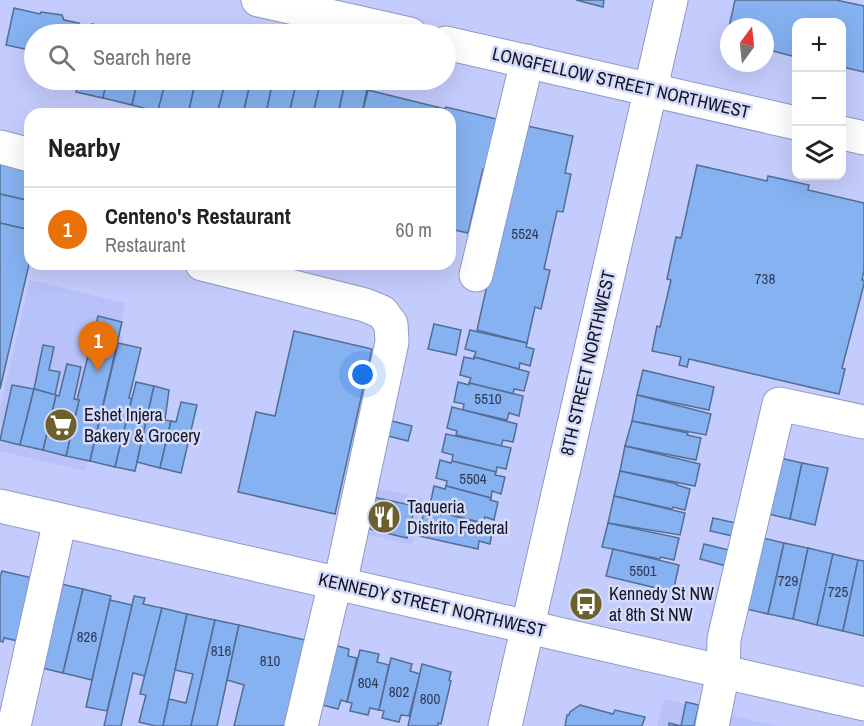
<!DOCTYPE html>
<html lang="en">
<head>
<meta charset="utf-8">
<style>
	body { margin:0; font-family:"Archivo Narrow",sans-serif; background:#f2f2f2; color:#222 }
	.controls { position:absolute; right:18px; top:18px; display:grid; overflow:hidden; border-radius:12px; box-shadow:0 6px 24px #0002 }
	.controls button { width:54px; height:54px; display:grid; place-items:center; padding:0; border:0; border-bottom:2px solid #e0e0e0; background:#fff; color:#222; font:30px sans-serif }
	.compass { position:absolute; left:720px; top:18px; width:54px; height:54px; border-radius:50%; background:#fff; box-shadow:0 6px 24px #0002; rotate:15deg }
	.you { position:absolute; left:363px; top:375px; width:21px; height:21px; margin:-15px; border:4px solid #fff; border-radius:50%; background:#1a73e8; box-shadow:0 0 0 9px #1a73e833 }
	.badge { display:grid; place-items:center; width:39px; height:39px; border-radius:50%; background:#6c612e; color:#fff; font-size:20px; font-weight:700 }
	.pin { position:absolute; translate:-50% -50px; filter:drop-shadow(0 2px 3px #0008) }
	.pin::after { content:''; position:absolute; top:32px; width:21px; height:18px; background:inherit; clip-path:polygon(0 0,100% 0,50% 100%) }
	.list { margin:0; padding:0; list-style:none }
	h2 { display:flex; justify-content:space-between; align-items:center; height:78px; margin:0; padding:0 24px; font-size:26px }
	h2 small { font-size:20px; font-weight:400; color:#767676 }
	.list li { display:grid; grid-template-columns:39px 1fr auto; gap:18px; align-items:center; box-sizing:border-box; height:84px; padding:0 24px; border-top:2px solid #e0e0e0 }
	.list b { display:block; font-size:22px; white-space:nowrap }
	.list p { margin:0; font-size:20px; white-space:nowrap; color:#767676 }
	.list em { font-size:20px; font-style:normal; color:#767676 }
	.icon { flex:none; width:33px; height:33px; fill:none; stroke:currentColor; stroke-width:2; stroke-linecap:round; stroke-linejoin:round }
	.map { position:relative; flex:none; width:864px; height:726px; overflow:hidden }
	.search { position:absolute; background:#fff; box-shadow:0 6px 24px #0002; left:24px; top:24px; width:432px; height:66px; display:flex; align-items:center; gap:15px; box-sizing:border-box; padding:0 21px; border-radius:33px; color:#767676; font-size:22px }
	.panel { position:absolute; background:#fff; box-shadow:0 6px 24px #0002; left:24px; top:108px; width:432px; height:162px; border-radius:18px }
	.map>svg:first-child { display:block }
	.built { fill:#b8c1f8 }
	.building { fill:#86b2f1; stroke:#536d94; stroke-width:1.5 }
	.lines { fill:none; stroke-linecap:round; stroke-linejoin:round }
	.minor-casing { stroke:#9098c6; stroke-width:35 }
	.minor { stroke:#fff; stroke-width:33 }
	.labels { text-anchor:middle; stroke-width:5; stroke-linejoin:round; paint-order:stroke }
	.number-label { font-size:15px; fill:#2f3c58 }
	.street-label { font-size:18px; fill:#121425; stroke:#d5dbf8 }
	.poi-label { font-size:18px; fill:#121425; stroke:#d5dbf8; text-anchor:start }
</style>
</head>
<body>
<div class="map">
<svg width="864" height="726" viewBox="0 0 864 726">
	<rect width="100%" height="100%" fill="#c4ccfd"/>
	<g class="built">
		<path d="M30 280 125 303 85 471 0 451V408Z"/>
		<path d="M368 486 423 498 412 545 357 532Z"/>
		<path d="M664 699 777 726H657Z"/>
	</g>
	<g class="building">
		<path d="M576 0H604L603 7Z"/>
		<path d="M735 0H836L864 6V72L842 67V22H796V57L769 50V48L765 47V27H729V42L726 41Z"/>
		<path d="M14 8 40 14 41 12 62 15 64 20 79 23 77 34H34V51L6 45Z"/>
		<path d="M92 24 118 30 117 34H90Z"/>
		<path d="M79 80H107L103 98 76 92Z"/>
		<path d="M107 80H138L132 105 103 98Z"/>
		<path d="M138 80H166L158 112 132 105Z"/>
		<path d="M166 80H196L188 114H157Z"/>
		<path d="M196 80H226L217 114H188Z"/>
		<path d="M226 80H251L243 114H217Z"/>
		<path d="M251 80H273L266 114H243Z"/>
		<path d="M273 80H297L289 114H266Z"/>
		<path d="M297 80H321L313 114H289Z"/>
		<path d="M321 80 345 83 338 114H313Z"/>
		<path d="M345 83 367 89 362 114H338Z"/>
		<path d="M368 90 437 107 435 114 362 113Z"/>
		<path d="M437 107 445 109 446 107 505 121 494 172 483 169 468 233 450 229V114H435Z"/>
		<path d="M523 125 573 136 565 173 571 174 563 212 557 211 544 269 550 270 541 309 535 307 527 343 477 330Z"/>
		<path d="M0 164 30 171V201L0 194Z"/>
		<path d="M697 165 767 181 768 176 809 185 808 190 864 203V270L862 280H864V284L842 368 845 369 839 394 689 359 687 367 679 365 681 357 652 351 657 326 660 327 671 280 667 279 676 237 681 238Z"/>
		<path d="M0 194 30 201V230L0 223Z"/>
		<path d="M0 223 30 230V260L0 389Z"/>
		<path d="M98 316 122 322 90 461 66 456 79 400H77Z"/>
		<path d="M434 324 461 330 456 355 428 349Z"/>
		<path d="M470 330 527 343 526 347 534 349 530 366 520 363 519 369 474 357 476 352 465 349Z"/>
		<path d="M294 331 372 349 335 514 238 492 256 412 275 416Z"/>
		<path d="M118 343 141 348 129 398 132 399 115 467 90 461Z"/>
		<path d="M43 345 54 347 49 370 60 372 55 395 34 389Z"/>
		<path d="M464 357 474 359V357L529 372 524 391 514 389 513 394 469 383 471 378 460 375Z"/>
		<path d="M67 364 81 367 74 399 79 400 66 456 43 450 56 395 59 396Z"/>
		<path d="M643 370 714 387 709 410 637 395Z"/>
		<path d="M136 382 154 386 135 471 115 467Z"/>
		<path d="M458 382 469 385V383L523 396 519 416 509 413 507 420 463 410 464 404 454 402Z"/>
		<path d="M12 385 34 389 20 445 0 440Z"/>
		<path d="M154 386 169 390 165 420 171 421 160 468 137 462Z"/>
		<path d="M34 389 56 395 43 450 20 445Z"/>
		<path d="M637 395 711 414 706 435 632 421Z"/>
		<path d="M181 402 197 405 181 473 160 468 171 421 176 422Z"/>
		<path d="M452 407 517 424 513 442 503 440 501 446 456 435 457 431 447 428Z"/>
		<path d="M388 420 412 426 408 441 384 435Z"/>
		<path d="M632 421 688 433 687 435 701 438 696 460 625 446Z"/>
		<path d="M446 434 511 448 506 469 497 467 496 472 452 461 453 455 442 452Z"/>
		<path d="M625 446 700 464 695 486 620 471Z"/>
		<path d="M776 457 802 463 790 519 764 513Z"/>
		<path d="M440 460 451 463 452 461 496 472 495 475 505 477 501 494 492 491 491 498 446 486 447 481 436 478Z"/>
		<path d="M802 463 828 468 815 525 790 519Z"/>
		<path d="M620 471 677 484V485L690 489 685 510 673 507 672 509 614 496Z"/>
		<path d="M434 486 445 489 446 486 491 498 490 500 498 502 494 520 485 517 483 523 440 512 441 508 430 505Z"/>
		<path d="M368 496 415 506 407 538 361 527Z"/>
		<path d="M614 496 685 513 680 535 608 523Z"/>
		<path d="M424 510 440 514V512L493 527 490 544 479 541 478 549 419 536Z"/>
		<path d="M713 518 736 523 733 536 710 531Z"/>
		<path d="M608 523 679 538 674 560 661 557 660 559 602 547Z"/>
		<path d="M759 537 784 543 768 614 742 608Z"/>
		<path d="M784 543 808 548 793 619 768 614Z"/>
		<path d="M704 544 729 550 726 566 700 559Z"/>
		<path d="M808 548 833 554 817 625 793 619Z"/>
		<path d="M613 549 679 565 673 592 606 576Z"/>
		<path d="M833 554 858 560 843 631 817 625Z"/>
		<path d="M858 560 864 561V636L843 631Z"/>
		<path d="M2 571 37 579 23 642 4 638 3 642 0 641V577Z"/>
		<path d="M57 583 83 589 63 673 38 667Z"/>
		<path d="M83 589 111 596 92 680 63 673Z"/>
		<path d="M134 596 145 598 143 604 162 608 145 676 133 673 121 726H104Z"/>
		<path d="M110 600 132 605 107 711 86 707Z"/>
		<path d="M162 608 187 614 163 726H155L139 722 146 695 140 694Z"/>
		<path d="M187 614 215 620 191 726H163L169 699 186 703 193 674 175 670Z"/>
		<path d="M215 620 239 625 217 726H191Z"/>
		<path d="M239 625 314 642 288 726H234L244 685 227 680Z"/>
		<path d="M330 644 349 649 348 656 357 658 347 702 341 700 338 709 322 705Z"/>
		<path d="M360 650 379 654 377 662 389 665 379 710 370 708 368 715 350 711 352 703 347 702Z"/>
		<path d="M391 658 412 664 410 671 420 674 409 716 401 715 399 722 382 718 384 711 379 710Z"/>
		<path d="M422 664 451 672 449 680 451 681 441 724 438 723V726H408Z"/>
		<path d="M686 702 699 705 694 726H669V723L681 726Z"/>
		<path d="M580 705 613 714 615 710 645 717 642 726H565L567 715H569L570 712Z"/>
	</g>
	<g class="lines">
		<g class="minor-casing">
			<g id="minor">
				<path d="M258 0 410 34"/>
				<path d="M446 43 796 123"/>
				<path d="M842 133 864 138"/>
				<path d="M0 147 30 155"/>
				<path d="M202 264 365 305 382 312 391 324 392 342 340 584"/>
				<path d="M476 275 527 61"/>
				<path d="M0 506 864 704"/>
				<path d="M14 726 60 520"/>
				<path d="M301 726 335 583"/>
				<path d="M505 726 671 0"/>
				<path d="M712 726 723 672 724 639 779 404 864 422"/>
			</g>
		</g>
		<use href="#minor" class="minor"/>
	</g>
	<defs>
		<g id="supermarket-disc" transform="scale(1.725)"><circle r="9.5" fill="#6c612e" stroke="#d5dbf8"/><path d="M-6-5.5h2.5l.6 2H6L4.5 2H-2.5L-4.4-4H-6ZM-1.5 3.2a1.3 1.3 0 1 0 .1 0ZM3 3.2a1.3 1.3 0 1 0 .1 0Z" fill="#fff"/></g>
		<g id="restaurant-disc" transform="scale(1.725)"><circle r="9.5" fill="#6c612e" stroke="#d5dbf8"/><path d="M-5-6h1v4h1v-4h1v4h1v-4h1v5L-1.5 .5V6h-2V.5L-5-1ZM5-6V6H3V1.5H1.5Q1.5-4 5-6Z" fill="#fff"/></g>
		<g id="bus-disc" transform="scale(1.725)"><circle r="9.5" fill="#6c612e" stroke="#d5dbf8"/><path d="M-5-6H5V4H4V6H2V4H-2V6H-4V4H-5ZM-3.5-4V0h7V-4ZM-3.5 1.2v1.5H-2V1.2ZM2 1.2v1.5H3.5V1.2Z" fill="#fff"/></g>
	</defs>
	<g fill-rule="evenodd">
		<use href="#supermarket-disc" x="61" y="425"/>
		<use href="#restaurant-disc" x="384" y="517"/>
		<use href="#bus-disc" x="586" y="604"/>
	</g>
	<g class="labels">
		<g class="number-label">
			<text x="525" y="239">5524</text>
			<text x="765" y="284">738</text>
			<text x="488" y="404">5510</text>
			<text x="473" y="484">5504</text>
			<text x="643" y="576">5501</text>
			<text x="788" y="586">729</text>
			<text x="838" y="597">725</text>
			<text x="87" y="642">826</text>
			<text x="221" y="656">816</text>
			<text x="270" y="666">810</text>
			<text x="368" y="688">804</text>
			<text x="399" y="697">802</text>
			<text x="430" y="704">800</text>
		</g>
		<g class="street-label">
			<text transform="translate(621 83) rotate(13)" y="6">LONGFELLOW STREET NORTHWEST</text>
			<text transform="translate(588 363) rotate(-77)" y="6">8TH STREET NORTHWEST</text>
			<text transform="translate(432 605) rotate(13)" y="6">KENNEDY STREET NORTHWEST</text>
		</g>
		<g class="poi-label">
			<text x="84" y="421">Eshet Injera<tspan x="84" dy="21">Bakery &amp; Grocery</tspan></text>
			<text x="407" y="513">Taqueria<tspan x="407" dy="21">Distrito Federal</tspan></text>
			<text x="609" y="600">Kennedy St NW<tspan x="609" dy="21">at 8th St NW</tspan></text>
		</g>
	</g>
</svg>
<div class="controls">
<button>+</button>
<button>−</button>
<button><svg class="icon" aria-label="layers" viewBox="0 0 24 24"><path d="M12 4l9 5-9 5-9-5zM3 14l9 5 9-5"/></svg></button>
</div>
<svg class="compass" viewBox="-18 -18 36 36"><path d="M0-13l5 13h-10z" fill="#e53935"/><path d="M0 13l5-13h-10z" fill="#767676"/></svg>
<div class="you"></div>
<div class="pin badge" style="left:98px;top:371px;background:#e8710a">1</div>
<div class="search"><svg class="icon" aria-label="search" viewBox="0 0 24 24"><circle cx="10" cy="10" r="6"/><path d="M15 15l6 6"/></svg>Search here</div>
<section class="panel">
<h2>Nearby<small></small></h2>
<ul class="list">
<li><span class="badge" style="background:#e8710a">1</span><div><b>Centeno's Restaurant</b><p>Restaurant</p></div><em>60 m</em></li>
</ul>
</section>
</div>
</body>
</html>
